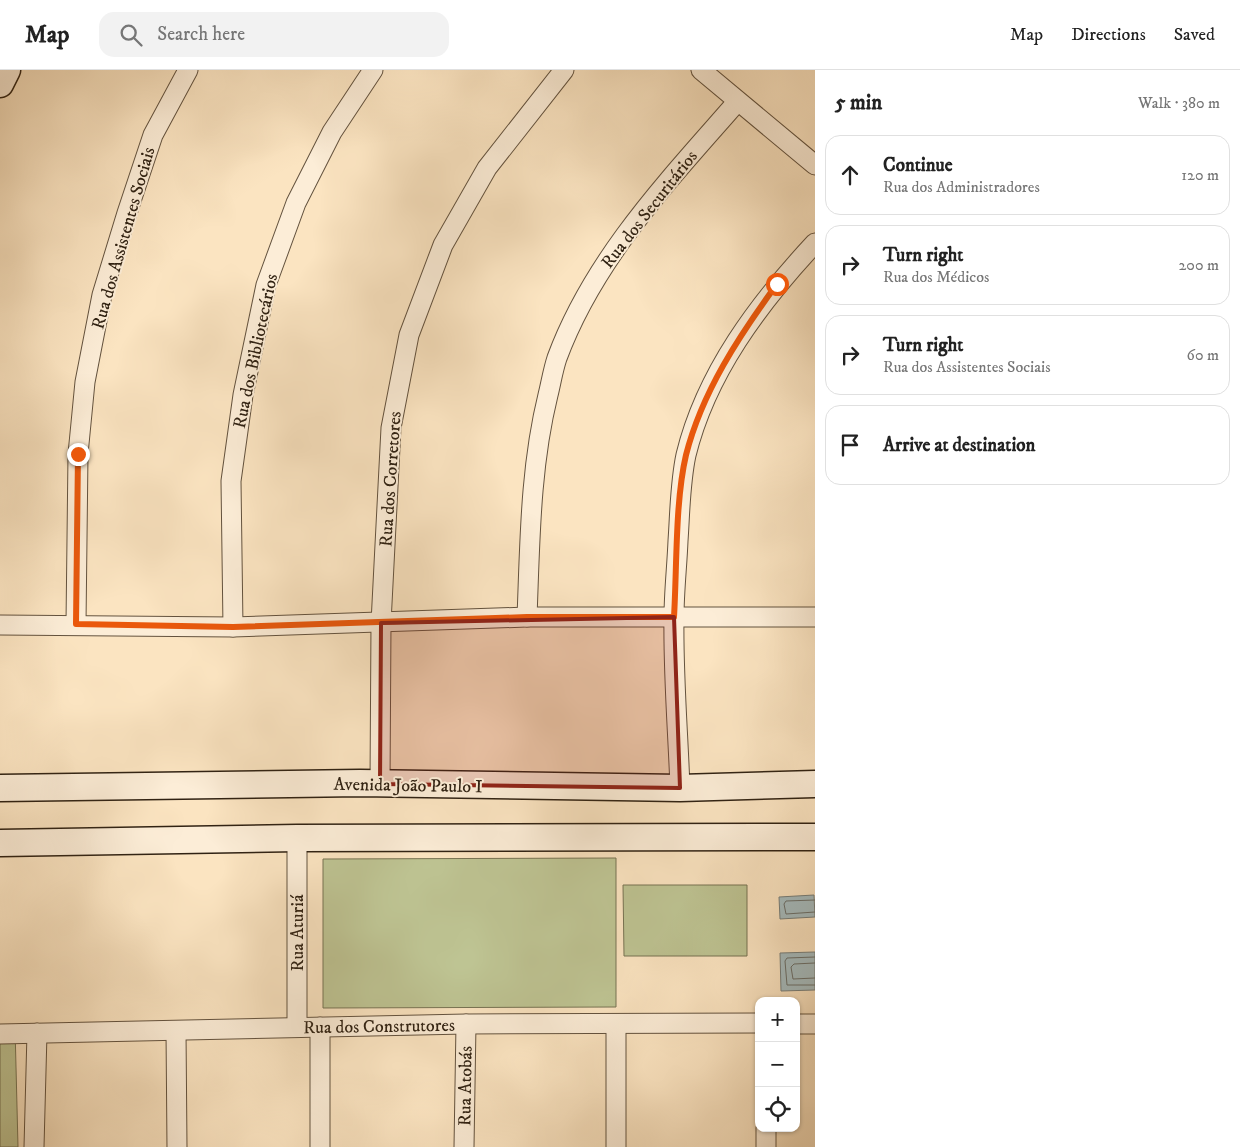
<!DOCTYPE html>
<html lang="en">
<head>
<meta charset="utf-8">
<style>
	body { margin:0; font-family:"IM FELL DW Pica",serif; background:#f2f2f2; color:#222 }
	.controls { position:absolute; right:15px; bottom:15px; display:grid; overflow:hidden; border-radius:10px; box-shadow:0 1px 4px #0004 }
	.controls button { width:45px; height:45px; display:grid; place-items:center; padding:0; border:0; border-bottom:1px solid #e0e0e0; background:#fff; color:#222; font:25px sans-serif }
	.stop { position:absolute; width:15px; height:15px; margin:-11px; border:4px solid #ea580c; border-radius:50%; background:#fff }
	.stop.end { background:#ea580c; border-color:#fff; box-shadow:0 1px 5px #0008 }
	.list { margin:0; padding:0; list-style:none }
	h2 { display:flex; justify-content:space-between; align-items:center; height:65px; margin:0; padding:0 20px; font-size:21px }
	h2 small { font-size:16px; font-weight:400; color:#767676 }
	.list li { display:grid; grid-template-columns:32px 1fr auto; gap:15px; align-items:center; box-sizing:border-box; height:80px; margin:0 10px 10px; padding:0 10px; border:1px solid #e0e0e0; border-radius:15px }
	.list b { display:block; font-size:19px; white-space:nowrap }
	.list p { margin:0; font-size:16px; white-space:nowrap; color:#767676 }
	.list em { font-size:16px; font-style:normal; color:#767676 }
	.icon { flex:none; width:28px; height:28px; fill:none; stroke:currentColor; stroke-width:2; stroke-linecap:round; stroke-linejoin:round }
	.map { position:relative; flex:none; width:815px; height:1077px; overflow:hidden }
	header { display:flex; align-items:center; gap:30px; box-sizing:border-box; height:70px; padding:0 25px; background:#fff; border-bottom:1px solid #e0e0e0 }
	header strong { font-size:24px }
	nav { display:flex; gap:28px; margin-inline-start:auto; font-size:18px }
	.search { width:350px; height:45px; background:#f2f2f2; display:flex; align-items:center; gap:12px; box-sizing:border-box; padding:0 18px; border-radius:15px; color:#767676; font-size:19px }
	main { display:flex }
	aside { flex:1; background:#fff }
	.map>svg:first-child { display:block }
	.green { fill:#bec493; stroke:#777353 }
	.water { fill:#a5bbbe; stroke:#767e7a }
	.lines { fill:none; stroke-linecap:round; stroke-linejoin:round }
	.shore { stroke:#6a6e68; stroke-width:1 }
	.street-casing { stroke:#63523e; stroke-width:21 }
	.secondary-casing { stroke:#302213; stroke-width:29 }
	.street { stroke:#fcedd7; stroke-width:19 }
	.secondary { stroke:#fcedd7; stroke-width:26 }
	.route { stroke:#ea580c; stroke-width:6 }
	.marked { fill:#8f2418; fill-opacity:0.2; stroke:#8f2418; stroke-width:4; stroke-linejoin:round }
	.labels { text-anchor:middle; stroke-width:4; stroke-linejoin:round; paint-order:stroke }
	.street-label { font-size:18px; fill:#302213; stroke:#fcedd7 }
</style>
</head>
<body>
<header>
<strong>Map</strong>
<div class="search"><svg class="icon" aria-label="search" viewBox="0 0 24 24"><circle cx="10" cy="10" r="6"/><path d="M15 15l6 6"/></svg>Search here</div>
<nav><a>Map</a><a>Directions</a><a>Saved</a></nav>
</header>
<main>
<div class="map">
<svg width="815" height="1077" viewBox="0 0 815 1077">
	<rect width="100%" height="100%" fill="#fbe4c1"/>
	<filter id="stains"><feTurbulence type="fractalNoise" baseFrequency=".004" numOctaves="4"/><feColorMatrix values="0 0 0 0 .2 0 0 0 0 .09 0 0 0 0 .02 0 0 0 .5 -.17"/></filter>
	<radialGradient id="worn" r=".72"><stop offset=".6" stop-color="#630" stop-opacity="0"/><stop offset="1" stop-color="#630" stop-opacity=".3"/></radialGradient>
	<g class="green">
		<path d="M616 788V937L323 938V789Z"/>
		<path d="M623 815H747V886H624Z"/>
		<path d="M15 957 18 1077H0V958Z"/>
	</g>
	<g class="water">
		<path d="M814 825 815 847 780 849 779 827Z"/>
		<path d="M815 882V920L781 921 780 883Z"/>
	</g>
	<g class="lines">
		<g class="shore">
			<path d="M815 830 786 831 784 834 786 844 815 842"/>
			<path d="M815 887 787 888 785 891 787 915H815"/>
			<path d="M815 893 794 894 791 897 793 909 815 908"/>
		</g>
		<g class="street-casing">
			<g id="street">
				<path d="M701 0 815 95"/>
				<path d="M527 547C530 472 530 398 548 325 551 313 553 300 557 288 594 188 668 111 737 32"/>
				<path d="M76 554 78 384 85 312 102 225 127 143 153 65 188 0"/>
				<path d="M0 555 233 557 527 547H815"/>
				<path d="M233 557 231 411 243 325 266 215 296 133 332 62 373 0"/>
				<path d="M380 714 381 553 391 358 409 265 443 175 487 98 564 0"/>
				<path d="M680 718C678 661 673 604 674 547 674 522 677 496 678 471 680 442 680 413 686 385 706 303 759 233 815 173"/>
				<path d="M796 954H815"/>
				<path d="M297 957V768"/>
				<path d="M320 957V1077"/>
				<path d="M176 961 177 1077"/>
				<path d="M0 964 466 954 759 953"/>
				<path d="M766 1058V1077"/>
				<path d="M34 1077 37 963"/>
				<path d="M464 1077 466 954"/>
				<path d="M616 1077V954"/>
			</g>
		</g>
		<g class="secondary-casing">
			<g id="secondary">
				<path d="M0 14 7 0"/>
				<path d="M0 718 360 713 680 718 815 714"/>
				<path d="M0 773 297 768 815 767"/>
			</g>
		</g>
		<use href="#street" class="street"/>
		<use href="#secondary" class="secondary"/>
	</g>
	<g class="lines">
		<path class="route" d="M78 384 76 554 233 557 527 547H674C677 497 675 432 686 385 702 322 739 266 777 214"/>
	</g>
	<path class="marked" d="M674 547 680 718 380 714 381 553Z"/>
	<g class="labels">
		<g class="street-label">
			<text transform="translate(649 139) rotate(-52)" y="6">Rua dos Securitários</text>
			<text transform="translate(123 168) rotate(-74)" y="6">Rua dos Assistentes Sociais</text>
			<text transform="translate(255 281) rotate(-78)" y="6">Rua dos Bibliotecários</text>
			<text transform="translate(390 409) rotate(-86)" y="6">Rua dos Corretores</text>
			<text transform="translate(408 715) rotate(1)" y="6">Avenida João Paulo I</text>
			<text transform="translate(297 863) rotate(-90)" y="6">Rua Aturiá</text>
			<text transform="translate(379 956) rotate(-1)" y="6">Rua dos Construtores</text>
			<text transform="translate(465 1016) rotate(-89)" y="6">Rua Atobás</text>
		</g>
	</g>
	<rect width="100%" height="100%" filter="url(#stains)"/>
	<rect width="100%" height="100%" fill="url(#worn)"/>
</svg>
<div class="controls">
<button>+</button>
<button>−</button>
<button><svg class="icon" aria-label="locate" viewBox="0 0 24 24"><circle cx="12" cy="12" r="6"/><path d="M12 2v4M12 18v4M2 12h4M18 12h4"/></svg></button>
</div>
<div class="stop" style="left:777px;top:214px"></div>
<div class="stop end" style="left:78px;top:384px"></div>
</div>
<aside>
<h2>5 min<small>Walk · 380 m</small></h2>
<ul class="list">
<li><svg class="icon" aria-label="ahead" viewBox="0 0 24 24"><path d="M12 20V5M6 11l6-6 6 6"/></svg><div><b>Continue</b><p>Rua dos Administradores</p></div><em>120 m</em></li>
<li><svg class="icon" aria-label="right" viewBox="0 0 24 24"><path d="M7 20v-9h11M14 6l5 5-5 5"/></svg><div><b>Turn right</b><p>Rua dos Médicos</p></div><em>200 m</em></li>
<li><svg class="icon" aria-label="right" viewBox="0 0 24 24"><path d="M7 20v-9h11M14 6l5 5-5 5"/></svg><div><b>Turn right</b><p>Rua dos Assistentes Sociais</p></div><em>60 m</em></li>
<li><svg class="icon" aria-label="arrive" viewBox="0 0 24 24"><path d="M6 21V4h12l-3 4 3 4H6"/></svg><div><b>Arrive at destination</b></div></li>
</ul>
</aside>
</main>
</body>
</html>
